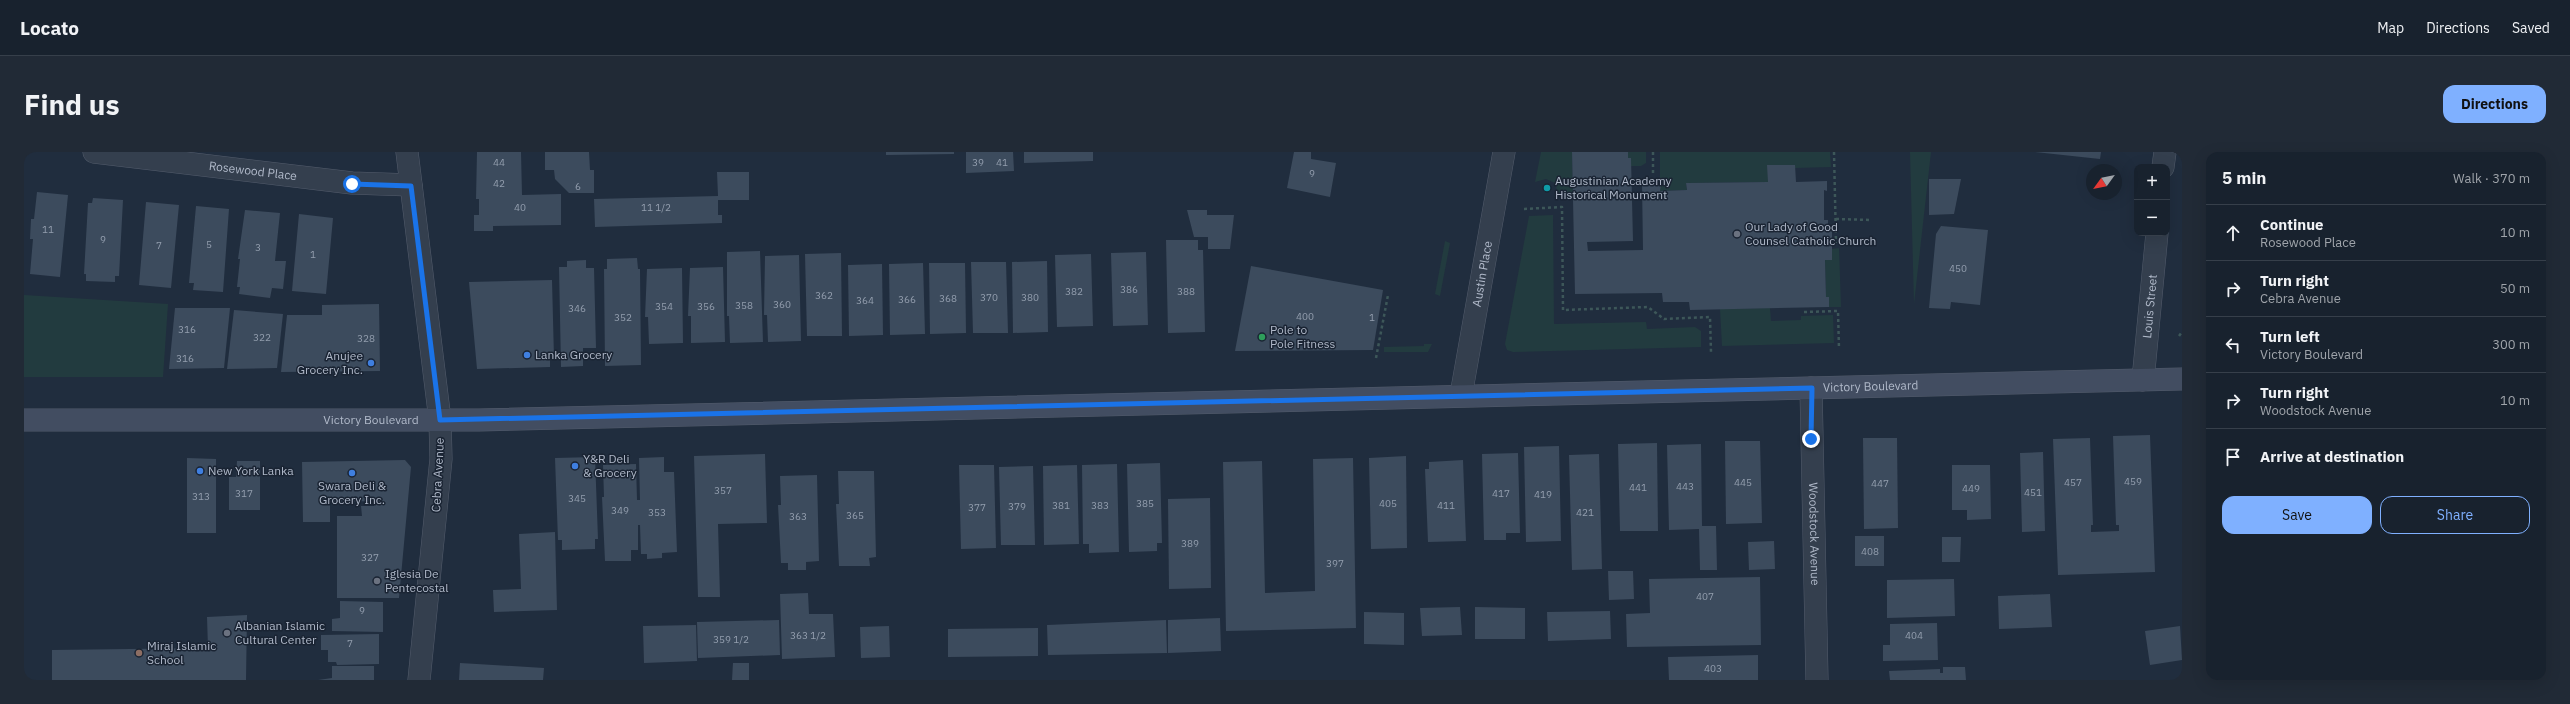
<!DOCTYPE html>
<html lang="en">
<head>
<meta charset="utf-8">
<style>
	body { margin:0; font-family:"IBM Plex Sans",sans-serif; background:#212a36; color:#f1f3f6 }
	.controls { position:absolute; right:12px; top:12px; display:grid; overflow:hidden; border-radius:8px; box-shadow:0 4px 16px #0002 }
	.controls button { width:36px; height:36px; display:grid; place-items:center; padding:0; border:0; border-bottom:1px solid #363f4a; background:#18222e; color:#f1f3f6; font:20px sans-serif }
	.compass { position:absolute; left:2062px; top:12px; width:36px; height:36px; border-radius:50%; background:#18222e; box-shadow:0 4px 16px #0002; rotate:237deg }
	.stop { position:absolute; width:12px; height:12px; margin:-9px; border:3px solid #1a73e8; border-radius:50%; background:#fff }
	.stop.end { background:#1a73e8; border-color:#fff; box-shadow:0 1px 4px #0008 }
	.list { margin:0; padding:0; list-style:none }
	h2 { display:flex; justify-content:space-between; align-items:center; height:52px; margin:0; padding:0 16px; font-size:17px }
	h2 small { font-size:13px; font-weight:400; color:#9fa4aa }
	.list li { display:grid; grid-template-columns:26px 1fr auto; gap:12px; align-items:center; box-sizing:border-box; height:56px; padding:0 16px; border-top:1px solid #363f4a }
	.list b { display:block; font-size:15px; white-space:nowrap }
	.list p { margin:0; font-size:13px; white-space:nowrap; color:#9fa4aa }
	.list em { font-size:13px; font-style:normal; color:#9fa4aa }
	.actions { display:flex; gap:8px; padding:12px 16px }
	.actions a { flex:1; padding:9px 0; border:1px solid #7fb0ff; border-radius:12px; text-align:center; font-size:14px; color:#7fb0ff }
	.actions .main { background:#7fb0ff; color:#111 }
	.icon { flex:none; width:22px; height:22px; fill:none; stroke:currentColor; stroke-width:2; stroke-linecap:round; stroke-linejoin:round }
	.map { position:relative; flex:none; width:2158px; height:528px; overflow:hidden; border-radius:12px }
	header { display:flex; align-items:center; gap:24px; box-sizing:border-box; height:56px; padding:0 20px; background:#18222e; border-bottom:1px solid #363f4a }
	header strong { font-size:19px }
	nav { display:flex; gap:22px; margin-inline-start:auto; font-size:14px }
	.intro { display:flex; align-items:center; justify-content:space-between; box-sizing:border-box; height:96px; padding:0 24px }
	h1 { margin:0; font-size:28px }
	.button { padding:10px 18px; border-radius:12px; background:#7fb0ff; color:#111; font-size:14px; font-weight:700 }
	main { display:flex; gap:24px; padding:0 24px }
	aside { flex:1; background:#18222e; border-radius:12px; box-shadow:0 4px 16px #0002 }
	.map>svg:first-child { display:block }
	.green { fill:#223b3f }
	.building { fill:#3c4b5d }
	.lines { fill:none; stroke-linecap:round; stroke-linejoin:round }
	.street-casing { stroke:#535c6c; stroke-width:23 }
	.secondary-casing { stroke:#535c6c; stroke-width:23 }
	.path { stroke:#3d5759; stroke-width:2.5; stroke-dasharray:3 3; stroke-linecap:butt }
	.street { stroke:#343f4e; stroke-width:22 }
	.secondary { stroke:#424d61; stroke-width:22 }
	.route { stroke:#1a73e8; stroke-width:5 }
	.culture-dot { fill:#0f9aa8; stroke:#1a2433; stroke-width:1.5 }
	.worship-dot { fill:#6b7280; stroke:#1a2433; stroke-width:1.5 }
	.leisure-dot { fill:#2e9e5b; stroke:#1a2433; stroke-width:1.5 }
	.shop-dot { fill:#3f7fe0; stroke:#1a2433; stroke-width:1.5 }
	.education-dot { fill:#8d6e63; stroke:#1a2433; stroke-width:1.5 }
	.labels { text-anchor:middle; stroke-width:3; stroke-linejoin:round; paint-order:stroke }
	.number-label { font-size:10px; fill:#939eae }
	.street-label { font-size:12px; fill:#b0b9c9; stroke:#1a2433 }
	.poi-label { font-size:12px; fill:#b0b9c9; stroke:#1a2433; text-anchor:start }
</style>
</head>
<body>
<header>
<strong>Locato</strong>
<nav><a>Map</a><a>Directions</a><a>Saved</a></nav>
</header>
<div class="intro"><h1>Find us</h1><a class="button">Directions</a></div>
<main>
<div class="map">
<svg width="2158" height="528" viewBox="0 0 2158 528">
	<rect width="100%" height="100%" fill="#202d3e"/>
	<g class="green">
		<path d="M1517 0H1548L1549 42 1530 45 1533 38 1531 31 1522 27 1511 30Z"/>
		<path d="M1604 0H1622V11L1617 14H1607V6H1604Z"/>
		<path d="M1636 0H1806L1807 15 1771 16V13H1744V30L1662 31 1663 38 1636 39Z"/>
		<path d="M1886 0H1907L1890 152Z"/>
		<path d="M1529 63 1530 172 1622 170 1623 177 1671 175 1677 179V195L1489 200 1483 198 1481 192 1505 64Z"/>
		<path d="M1421 89 1426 91 1416 144 1411 142Z"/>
		<path d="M1815 96 1817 155H1805V146L1802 145 1801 108H1808V97Z"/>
		<path d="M0 143 144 152 139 225H0Z"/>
		<path d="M1746 156 1747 169 1777 168V164L1809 163 1810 191 1698 194 1696 157Z"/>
		<path d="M1400 192H1408L1404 200H1360V195L1400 194Z"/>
	</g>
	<g class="building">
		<path d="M453 0H497L498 43 537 42V73L469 74V79H450V63H455V47H452Z"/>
		<path d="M521 0H565L566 18H570V41H545L531 27 530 18H521Z"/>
		<path d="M862 0H930V2L862 3Z"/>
		<path d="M942 0H989L990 19 942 21Z"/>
		<path d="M1000 0H1069V9L1000 11Z"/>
		<path d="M1270 0H1287V7L1312 11 1306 45 1263 36Z"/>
		<path d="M1548 0H1604V6H1607L1609 89 1563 90 1564 99 1619 98 1618 32H1637L1636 39 1663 38 1662 31 1744 30 1743 13H1771L1772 30 1803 29V39L1800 38V68H1804V76H1808V108H1801L1802 145H1805V155L1666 158 1665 150H1639L1638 141 1551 142Z"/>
		<path d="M2011 0H2077L2076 7Z"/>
		<path d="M693 20H725V48H694V63H698V71L571 75 570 47 694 44Z"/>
		<path d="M1905 27H1937L1930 62 1905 63Z"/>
		<path d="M13 40 44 43 36 125 6 122 9 87H6L7 67H10Z"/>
		<path d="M69 46 99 48 95 124H91V130L62 129V122H60L64 51H68Z"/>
		<path d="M122 50 155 53 147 136 115 133Z"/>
		<path d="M172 54 205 57 199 140 169 138 170 131H165Z"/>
		<path d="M221 58 256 61 251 109H262L259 137 248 136 246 146 215 142 216 135H213L216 107H214Z"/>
		<path d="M1163 58H1183V63H1210L1206 97H1184V85H1170Z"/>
		<path d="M275 62 309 66 302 142 268 139Z"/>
		<path d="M1917 74 1964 78 1956 153 1927 150 1926 157 1905 156 1912 82Z"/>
		<path d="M1142 88H1174V98H1179L1181 180 1144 181Z"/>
		<path d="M736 99 739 190 706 191 705 164H703V100Z"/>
		<path d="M1122 100 1124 173 1089 174 1087 101Z"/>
		<path d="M817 101 818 184H783L781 102Z"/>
		<path d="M1067 102 1069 174 1033 175 1031 103Z"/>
		<path d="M775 103 777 189 744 190 743 163H740L741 104Z"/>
		<path d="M613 106 614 117H616L617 213 581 214 580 117H583V107Z"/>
		<path d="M562 108V116H570L572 196H559V214L537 215 535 115H543V109Z"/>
		<path d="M1023 109 1024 180 989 181 988 110Z"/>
		<path d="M947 110H982L984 181H949Z"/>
		<path d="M899 111 901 182 866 183 865 112Z"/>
		<path d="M905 111H941L942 181 906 182Z"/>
		<path d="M858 112 859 183 825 184 824 113Z"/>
		<path d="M1227 114 1359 138 1349 198 1211 199Z"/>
		<path d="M699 115 701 190 667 191V164H664L666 116Z"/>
		<path d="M658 116 659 191 625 192 624 165H621L623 117Z"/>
		<path d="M528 128 530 206H526V215L453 217 445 130Z"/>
		<path d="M355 152 356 219 257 220 263 163H298V153Z"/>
		<path d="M151 156H206L200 216 145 217Z"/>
		<path d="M210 158 259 162 253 216 203 217Z"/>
		<path d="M2126 283 2131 420 2034 423 2029 287 2066 286 2069 373H2067V380L2095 379V373H2092L2089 284Z"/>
		<path d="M1839 286H1873L1874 376 1840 377Z"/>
		<path d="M1701 289H1736L1738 371 1702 372Z"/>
		<path d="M1633 291 1634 379H1596L1594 292Z"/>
		<path d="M1677 292 1678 374H1692L1693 418H1676L1675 377 1645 378 1643 293Z"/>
		<path d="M1535 294 1537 389 1502 390 1500 295Z"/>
		<path d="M2019 300 2021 379 1998 380 1996 301Z"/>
		<path d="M1494 301 1496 381H1482V388H1460L1458 302Z"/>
		<path d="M741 302 743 371 694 372 696 445H674L670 304Z"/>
		<path d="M1575 302 1578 417 1548 418 1545 303Z"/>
		<path d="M1382 304 1383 396 1347 397 1345 306Z"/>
		<path d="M571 305 574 387H571V397L538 398V388H534L531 306Z"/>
		<path d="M640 305V320H650L653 400 638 401V406L623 407V402H617L616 373H614V398H607V409H581L578 345H580L579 313 612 312 613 348H616L615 306Z"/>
		<path d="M163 306 192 307V381H163Z"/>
		<path d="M1329 306 1332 476 1202 479 1199 310 1238 309 1241 441 1291 439 1289 307Z"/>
		<path d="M381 308 387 315 375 446H313V364H338L337 354H350V349L306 350V370H279L278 310Z"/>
		<path d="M1439 308 1442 389 1404 390 1401 317H1405V310Z"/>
		<path d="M213 309H236V358H205V325H212Z"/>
		<path d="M1136 311 1138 391H1133V399L1105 400 1103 312Z"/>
		<path d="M1093 312 1095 400 1065 401V392H1059L1058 313Z"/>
		<path d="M935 313H970L972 396 937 397Z"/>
		<path d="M1053 313 1055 392 1020 393 1019 314Z"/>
		<path d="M1928 313H1966L1967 367 1943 368V358H1928Z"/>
		<path d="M1009 314 1011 393H977L975 315Z"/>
		<path d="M814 319H850L852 405 845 406 846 414H815L812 352H815Z"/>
		<path d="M793 323 795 409 782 410V418H764V411H757L754 353H757L756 324Z"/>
		<path d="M1186 346 1187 436 1145 437 1144 347Z"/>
		<path d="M531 380 533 458 470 460 469 438 497 437 495 382Z"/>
		<rect x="1831" y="384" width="29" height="30"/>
		<path d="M1918 385H1937L1936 410H1918Z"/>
		<path d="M1750 389 1751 417 1725 418 1724 390Z"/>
		<path d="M1584 419H1609L1610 447 1585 448Z"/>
		<path d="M1736 425 1737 493 1603 495 1602 462 1626 461 1625 427Z"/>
		<path d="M1930 427 1931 464 1863 466V428Z"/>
		<path d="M784 441 785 462H809L811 505 758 507 756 442Z"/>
		<path d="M2026 442 2028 475 1975 477 1974 444Z"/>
		<path d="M316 449 359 450V480L308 479V467L316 466Z"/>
		<path d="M1436 455 1438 483 1398 484 1396 456Z"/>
		<path d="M1451 455 1501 456V487H1451Z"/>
		<path d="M1586 459 1587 487 1524 489 1523 460Z"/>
		<path d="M1340 460 1380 461V493L1340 492Z"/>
		<path d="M223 463 222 528H28V498L184 496 183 465Z"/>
		<path d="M1196 466 1197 499 1144 501V468Z"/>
		<path d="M755 468 756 503 674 506 673 470Z"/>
		<path d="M1142 468 1143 501 1024 503 1023 473Z"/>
		<path d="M1913 471 1914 508 1859 509V493H1866V472Z"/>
		<path d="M672 473 673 509 620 511 619 474Z"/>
		<path d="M865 474 866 505 837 506 836 475Z"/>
		<path d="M2156 474 2158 508 2126 513 2121 479Z"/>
		<path d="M1014 476V504L924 505V477Z"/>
		<path d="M355 482V512L313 513 312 510H304V498H297V483Z"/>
		<path d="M1734 503V528H1645L1644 505Z"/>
		<path d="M436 511 520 516 519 528H435Z"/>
		<path d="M709 511H725V528H708Z"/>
		<path d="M308 514H350V528H294L308 526Z"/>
		<path d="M1919 515H1941L1942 528H1866L1865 519 1916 517V521H1919Z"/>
	</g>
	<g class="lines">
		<g class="street-casing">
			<g id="street">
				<path id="s1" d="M70 0 328 31 387 33"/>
				<path d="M383 0 416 268 417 307 395 528"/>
				<path d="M2139 15 2141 0"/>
				<path id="s2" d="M2119 228 2133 81"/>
				<path id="s3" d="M1787 236 1793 528"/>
				<path id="s4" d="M1437 243 1480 0"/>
			</g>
		</g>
		<g class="secondary-casing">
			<g id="secondary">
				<path id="s5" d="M0 268H455L2158 227"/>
			</g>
		</g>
		<g class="path">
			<path d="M1629 0V21"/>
			<path d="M1810 0 1812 91"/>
			<path d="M1500 57 1538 55 1539 158 1624 155 1640 167 1686 165 1687 200"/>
			<path d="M1812 67 1848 68"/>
			<path d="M1780 160 1814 159 1815 197"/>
			<path d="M2155 184 2158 180"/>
			<path d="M1352 206 1364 143"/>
		</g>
		<use href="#street" class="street"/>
		<use href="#secondary" class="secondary"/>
	</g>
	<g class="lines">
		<path class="route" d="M328 32 387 34 416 268 1788 236 1787 287"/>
	</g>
	<circle class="culture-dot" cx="1523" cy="36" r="4"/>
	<g class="worship-dot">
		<circle cx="1713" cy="82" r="4"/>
		<circle cx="353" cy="429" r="4"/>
		<circle cx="203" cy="481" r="4"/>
	</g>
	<circle class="leisure-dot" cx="1238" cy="185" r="4"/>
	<g class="shop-dot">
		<circle cx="503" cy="203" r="4"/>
		<circle cx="347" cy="211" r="4"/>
		<circle cx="551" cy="314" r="4"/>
		<circle cx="176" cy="319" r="4"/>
		<circle cx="328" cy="321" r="4"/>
	</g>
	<circle class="education-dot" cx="115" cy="501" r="4"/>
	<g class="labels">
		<g class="number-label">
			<text x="475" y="14">44</text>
			<text x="954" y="14">39</text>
			<text x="978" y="14">41</text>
			<text x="1288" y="25">9</text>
			<text x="475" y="35">42</text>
			<text x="554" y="38">6</text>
			<text x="496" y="59">40</text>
			<text x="632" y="59">11 1/2</text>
			<text x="24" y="81">11</text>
			<text x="79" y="91">9</text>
			<text x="185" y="96">5</text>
			<text x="135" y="97">7</text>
			<text x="234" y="99">3</text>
			<text x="289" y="106">1</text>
			<text x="1934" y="120">450</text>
			<text x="1105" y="141">386</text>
			<text x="1050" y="143">382</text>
			<text x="1162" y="143">388</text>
			<text x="800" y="147">362</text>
			<text x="965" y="149">370</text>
			<text x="1006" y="149">380</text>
			<text x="924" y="150">368</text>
			<text x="883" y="151">366</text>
			<text x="841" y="152">364</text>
			<text x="758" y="156">360</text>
			<text x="720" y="157">358</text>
			<text x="640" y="158">354</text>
			<text x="682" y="158">356</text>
			<text x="553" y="160">346</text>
			<text x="1281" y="168">400</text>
			<text x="599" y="169">352</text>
			<text x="1348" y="169">1</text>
			<text x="163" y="181">316</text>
			<text x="238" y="189">322</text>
			<text x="342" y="190">328</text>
			<text x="161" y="210">316</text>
			<text x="2109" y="333">459</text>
			<text x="1719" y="334">445</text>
			<text x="2049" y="334">457</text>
			<text x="1856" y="335">447</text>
			<text x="1661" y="338">443</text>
			<text x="1614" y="339">441</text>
			<text x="1947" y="340">449</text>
			<text x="699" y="342">357</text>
			<text x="2009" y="344">451</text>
			<text x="220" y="345">317</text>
			<text x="1477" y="345">417</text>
			<text x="1519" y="346">419</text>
			<text x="177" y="348">313</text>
			<text x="553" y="350">345</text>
			<text x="1121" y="355">385</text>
			<text x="1364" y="355">405</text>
			<text x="1037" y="357">381</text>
			<text x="1076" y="357">383</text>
			<text x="1422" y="357">411</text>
			<text x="993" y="358">379</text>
			<text x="953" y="359">377</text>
			<text x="596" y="362">349</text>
			<text x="633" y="364">353</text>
			<text x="1561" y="364">421</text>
			<text x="831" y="367">365</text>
			<text x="774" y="368">363</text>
			<text x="1166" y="395">389</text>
			<text x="1846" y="403">408</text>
			<text x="346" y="409">327</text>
			<text x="1311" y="415">397</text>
			<text x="1681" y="448">407</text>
			<text x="338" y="462">9</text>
			<text x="784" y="487">363 1/2</text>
			<text x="1890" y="487">404</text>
			<text x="707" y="491">359 1/2</text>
			<text x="326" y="495">7</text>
			<text x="1689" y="520">403</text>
		</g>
		<g class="street-label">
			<text dy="4" stroke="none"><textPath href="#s1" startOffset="160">Rosewood Place</textPath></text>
			<text dy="4" stroke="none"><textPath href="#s4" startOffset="123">Austin Place</textPath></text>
			<text dy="4" stroke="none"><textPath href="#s2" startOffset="74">Louis Street</textPath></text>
			<text dy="4" stroke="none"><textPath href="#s5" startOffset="1847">Victory Boulevard</textPath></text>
			<text dy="4" stroke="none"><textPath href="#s5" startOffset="347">Victory Boulevard</textPath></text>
			<text transform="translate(414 323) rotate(-87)" y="4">Cebra Avenue</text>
			<text dy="4" stroke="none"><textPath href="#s3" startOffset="146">Woodstock Avenue</textPath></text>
		</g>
		<g class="poi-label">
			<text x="1531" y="33">Augustinian Academy<tspan x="1531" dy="14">Historical Monument</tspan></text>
			<text x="1721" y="79">Our Lady of Good<tspan x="1721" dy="14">Counsel Catholic Church</tspan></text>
			<text x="1246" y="182">Pole to<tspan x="1246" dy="14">Pole Fitness</tspan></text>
			<text x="511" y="207">Lanka Grocery</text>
			<text x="339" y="208" text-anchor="end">Anujee<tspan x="339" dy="14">Grocery Inc.</tspan></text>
			<text x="559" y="311">Y&amp;R Deli<tspan x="559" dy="14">&amp; Grocery</tspan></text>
			<text x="184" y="323">New York Lanka</text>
			<text x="328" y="338" text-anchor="middle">Swara Deli &amp;<tspan x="328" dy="14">Grocery Inc.</tspan></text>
			<text x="361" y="426">Iglesia De<tspan x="361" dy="14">Pentecostal</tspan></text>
			<text x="211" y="478">Albanian Islamic<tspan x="211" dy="14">Cultural Center</tspan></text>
			<text x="123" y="498">Miraj Islamic<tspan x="123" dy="14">School</tspan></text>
		</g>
	</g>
</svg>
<div class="controls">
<button>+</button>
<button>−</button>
</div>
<svg class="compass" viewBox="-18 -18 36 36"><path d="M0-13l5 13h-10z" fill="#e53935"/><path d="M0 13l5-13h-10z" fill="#9fa4aa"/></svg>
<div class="stop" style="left:328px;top:32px"></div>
<div class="stop end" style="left:1787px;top:287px"></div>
</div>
<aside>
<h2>5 min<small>Walk · 370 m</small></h2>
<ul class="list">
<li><svg class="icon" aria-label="ahead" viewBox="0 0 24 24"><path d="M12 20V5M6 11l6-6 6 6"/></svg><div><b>Continue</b><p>Rosewood Place</p></div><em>10 m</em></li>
<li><svg class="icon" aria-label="right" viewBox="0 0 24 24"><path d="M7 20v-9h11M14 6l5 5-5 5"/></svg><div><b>Turn right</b><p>Cebra Avenue</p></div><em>50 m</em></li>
<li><svg class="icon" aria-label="left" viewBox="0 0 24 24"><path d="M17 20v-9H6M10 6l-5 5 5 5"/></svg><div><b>Turn left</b><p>Victory Boulevard</p></div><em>300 m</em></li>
<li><svg class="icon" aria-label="right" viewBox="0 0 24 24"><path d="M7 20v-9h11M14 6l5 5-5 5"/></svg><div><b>Turn right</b><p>Woodstock Avenue</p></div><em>10 m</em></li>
<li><svg class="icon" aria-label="arrive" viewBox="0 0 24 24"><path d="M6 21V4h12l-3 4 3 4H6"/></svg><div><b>Arrive at destination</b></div></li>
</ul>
<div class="actions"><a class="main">Save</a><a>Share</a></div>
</aside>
</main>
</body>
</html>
